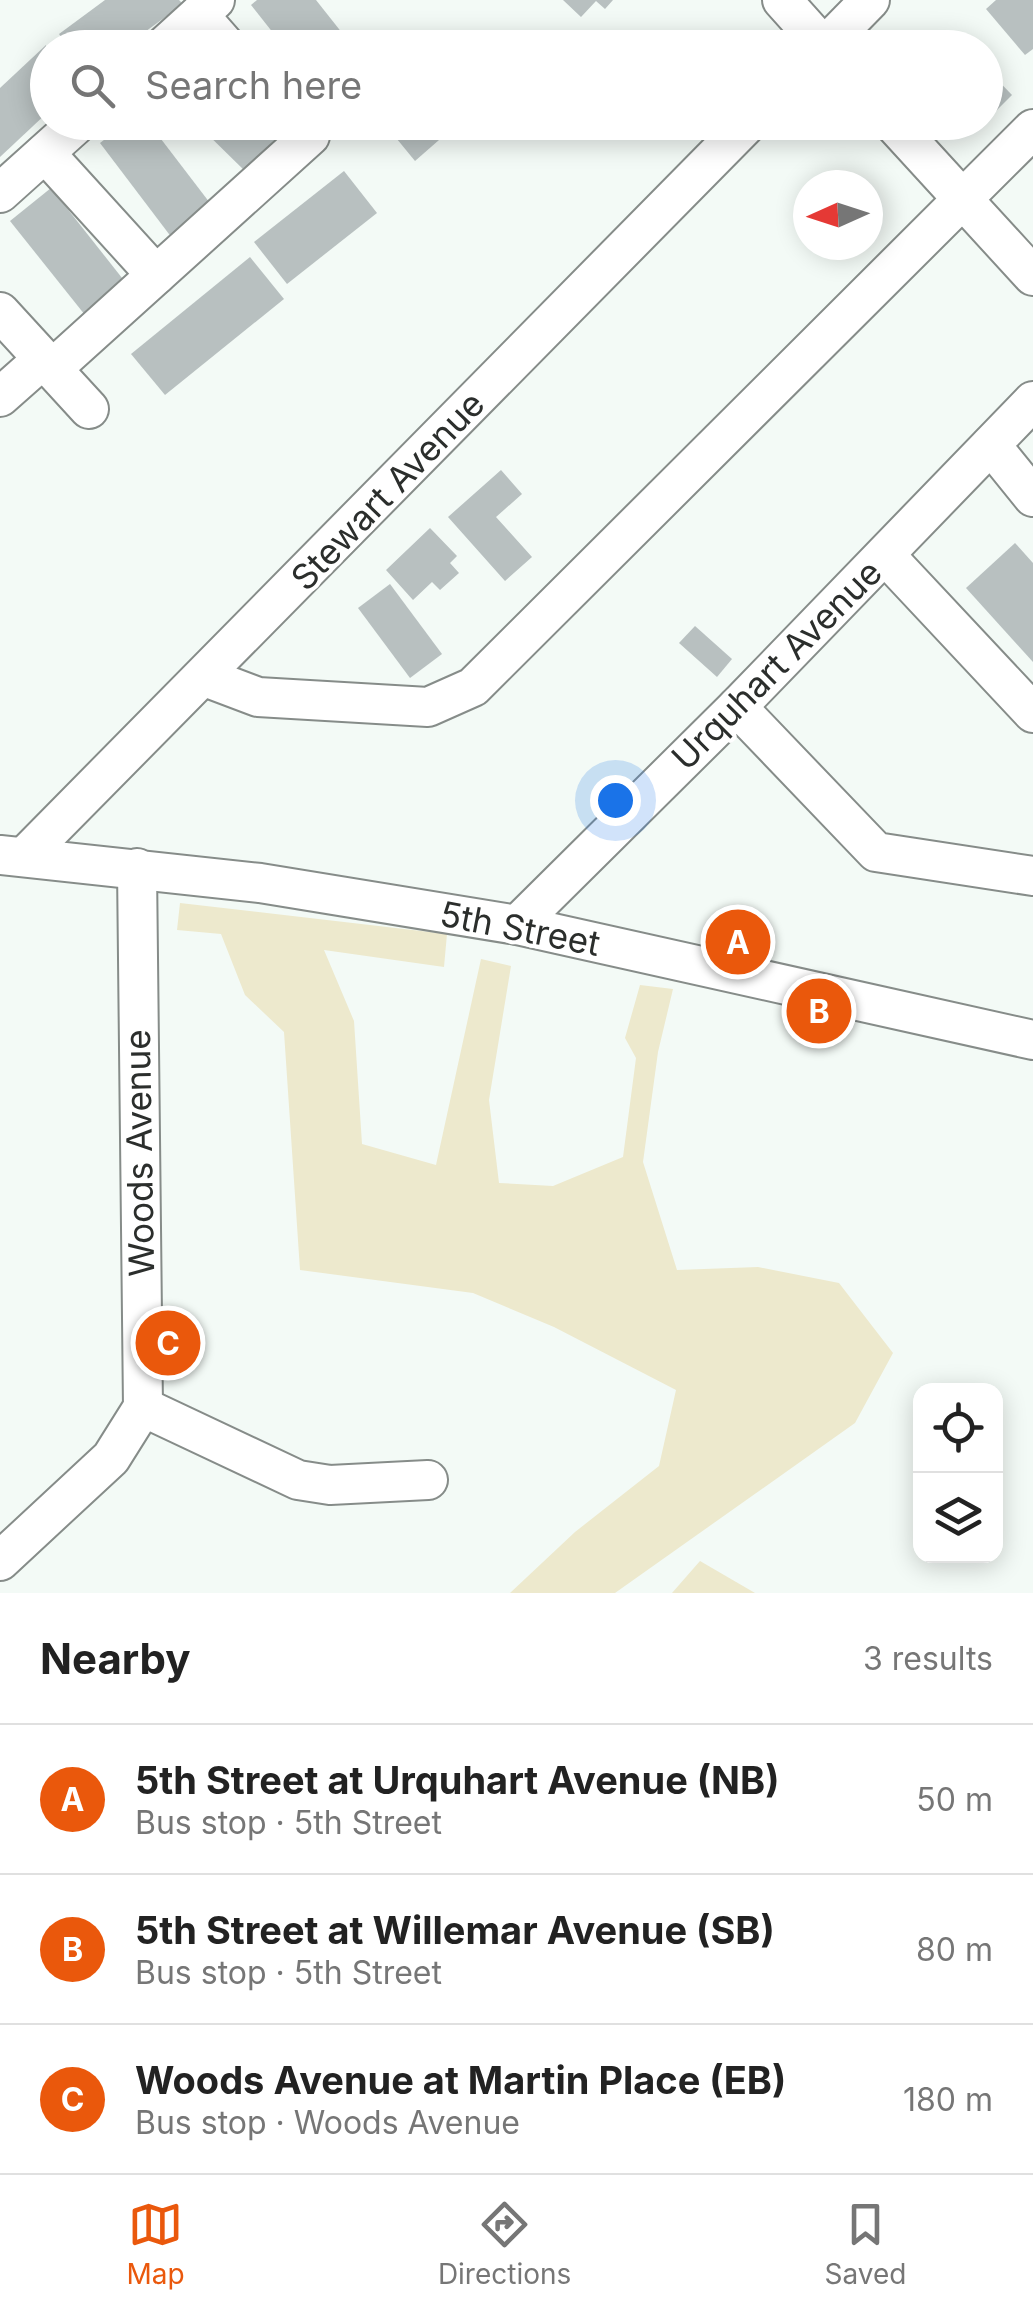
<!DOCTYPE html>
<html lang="en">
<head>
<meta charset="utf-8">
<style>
	body { margin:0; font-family:Inter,sans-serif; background:#f6f6f6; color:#222 }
	.controls { position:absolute; right:30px; bottom:30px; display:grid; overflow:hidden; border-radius:20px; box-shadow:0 5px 25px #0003 }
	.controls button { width:90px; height:90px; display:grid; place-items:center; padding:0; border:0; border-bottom:2px solid #e0e0e0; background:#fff; color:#222; font:50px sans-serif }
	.compass { position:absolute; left:793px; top:170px; width:90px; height:90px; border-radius:50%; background:#fff; box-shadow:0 5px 25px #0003; rotate:267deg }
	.you { position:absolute; left:615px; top:800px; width:35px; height:35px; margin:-25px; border:8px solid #fff; border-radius:50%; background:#1a73e8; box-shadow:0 0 0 15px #1a73e833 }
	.badge { display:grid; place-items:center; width:65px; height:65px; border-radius:50%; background:#ea580c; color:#fff; font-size:32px; font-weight:700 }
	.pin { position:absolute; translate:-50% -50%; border:5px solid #fff; box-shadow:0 2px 10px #0006 }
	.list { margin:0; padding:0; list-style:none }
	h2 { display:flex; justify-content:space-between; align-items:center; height:130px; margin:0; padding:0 40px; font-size:42px }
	h2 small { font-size:32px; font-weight:400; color:#767676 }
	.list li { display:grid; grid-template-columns:65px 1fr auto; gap:30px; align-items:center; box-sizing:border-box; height:150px; padding:0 40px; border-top:2px solid #e0e0e0 }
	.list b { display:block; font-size:38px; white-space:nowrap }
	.list p { margin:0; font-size:32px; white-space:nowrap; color:#767676 }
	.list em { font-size:32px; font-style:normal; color:#767676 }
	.icon { flex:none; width:55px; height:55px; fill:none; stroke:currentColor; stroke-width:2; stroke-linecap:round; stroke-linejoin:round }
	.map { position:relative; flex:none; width:1033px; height:1593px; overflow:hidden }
	.search { position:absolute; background:#fff; box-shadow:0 5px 25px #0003; left:30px; right:30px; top:30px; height:110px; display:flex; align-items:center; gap:25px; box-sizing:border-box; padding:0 35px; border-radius:55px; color:#767676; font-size:38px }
	.sheet { height:580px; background:#fff }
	nav { display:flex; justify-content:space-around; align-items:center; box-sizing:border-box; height:140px; border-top:2px solid #e0e0e0; background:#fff; font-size:28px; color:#767676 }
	nav a { display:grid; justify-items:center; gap:5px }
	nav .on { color:#ea580c }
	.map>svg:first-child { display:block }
	.green { fill:#ede9cd }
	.building { fill:#b8c0c0 }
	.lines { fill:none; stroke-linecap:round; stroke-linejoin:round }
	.minor-casing { stroke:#868c89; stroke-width:42 }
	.minor { stroke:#fff; stroke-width:38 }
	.labels { text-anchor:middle; stroke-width:8; stroke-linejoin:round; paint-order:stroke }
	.street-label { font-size:35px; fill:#2b2e2c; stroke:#fff }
</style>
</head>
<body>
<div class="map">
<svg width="1033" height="1593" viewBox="0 0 1033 1593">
	<rect width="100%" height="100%" fill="#f3faf6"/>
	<g class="green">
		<path d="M180 903 447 934 444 967 324 950 354 1021 362 1144 436 1165 481 959 511 966 489 1100 499 1183 553 1186 623 1157 636 1058 625 1038 640 985 673 989 658 1052 643 1162 677 1270 758 1267 839 1283 893 1353 855 1423 615 1593H510L575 1532 659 1466 676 1390 554 1327 473 1293 300 1270 284 1032 245 995 221 934 177 930Z"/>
		<path d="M700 1561 755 1593H672Z"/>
	</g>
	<g class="building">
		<path d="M105 0H179L183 4 123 48H69L59 34Z"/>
		<path d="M257 0H316L354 48H285L251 5Z"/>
		<path d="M563 0H613L605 9 596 1 581 17Z"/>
		<path d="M996 0H1033V49L1025 55 986 9Z"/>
		<path d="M46 45 48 112 0 157V88Z"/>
		<path d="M986 68 1012 95 987 120 986 118Z"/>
		<path d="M127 122H148L213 207 172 238 100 143Z"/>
		<path d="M195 122H268L284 138 249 175Z"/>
		<path d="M383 122H452L455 126 415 161Z"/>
		<path d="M344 171 377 213 287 284 254 242Z"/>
		<path d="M51 188 126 283 85 315 10 221Z"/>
		<path d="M250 257 284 299 165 395 131 354Z"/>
		<path d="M501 470 522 494 496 517 532 557 505 581 448 517Z"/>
		<path d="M430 528 457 556 450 563 459 573 440 590 432 582 413 600 386 570Z"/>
		<path d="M1015 543 1033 563V662L966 588Z"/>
		<path d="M390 584 442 654 410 678 358 608Z"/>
		<path d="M695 626 732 659 717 677 679 643Z"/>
	</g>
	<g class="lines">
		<g class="minor-casing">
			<g id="minor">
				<path d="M782 0 825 48"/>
				<path d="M199 15 228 48"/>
				<path d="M162 48 215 0"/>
				<path d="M823 48 870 0"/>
				<path d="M892 122 1033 276"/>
				<path d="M45 153 156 275"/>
				<path d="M0 193 79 122"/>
				<path d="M0 312 89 409"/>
				<path d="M52 369 310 136 297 122"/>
				<path d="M0 397 43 359"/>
				<path d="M991 445 1033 497"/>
				<path d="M885 555 1033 713"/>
				<path d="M205 677 258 697 428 707 473 687 1033 129"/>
				<path d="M737 707 876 852 1033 876"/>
				<path d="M0 855 260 883 517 925 1033 1040"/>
				<path d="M24 857 749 122"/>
				<path d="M517 925 737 707 1033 401"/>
				<path d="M143 1407 298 1480 330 1485 428 1480"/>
				<path d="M0 1561 111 1458 143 1407 137 868"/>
			</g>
		</g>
		<use href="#minor" class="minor"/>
	</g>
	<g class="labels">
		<g class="street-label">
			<text transform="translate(388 491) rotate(-46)" y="12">Stewart Avenue</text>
			<text transform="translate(777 665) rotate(-45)" y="12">Urquhart Avenue</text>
			<text transform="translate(520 929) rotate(11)" y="12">5th Street</text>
			<text transform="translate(140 1153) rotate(-91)" y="12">Woods Avenue</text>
		</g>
	</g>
</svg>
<div class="controls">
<button><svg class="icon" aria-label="locate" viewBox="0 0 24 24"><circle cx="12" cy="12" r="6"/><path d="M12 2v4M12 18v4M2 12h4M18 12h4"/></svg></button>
<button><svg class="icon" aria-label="layers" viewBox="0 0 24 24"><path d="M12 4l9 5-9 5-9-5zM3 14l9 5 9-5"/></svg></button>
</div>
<svg class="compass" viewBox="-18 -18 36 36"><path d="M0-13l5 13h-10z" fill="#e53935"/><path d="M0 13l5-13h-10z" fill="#767676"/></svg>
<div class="you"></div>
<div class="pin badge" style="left:738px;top:942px">A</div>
<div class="pin badge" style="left:819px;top:1011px">B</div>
<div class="pin badge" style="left:168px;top:1343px">C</div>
<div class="search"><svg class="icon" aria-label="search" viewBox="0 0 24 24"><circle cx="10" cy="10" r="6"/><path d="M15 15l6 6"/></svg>Search here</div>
</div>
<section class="sheet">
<h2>Nearby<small>3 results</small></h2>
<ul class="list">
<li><span class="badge">A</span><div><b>5th Street at Urquhart Avenue (NB)</b><p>Bus stop · 5th Street</p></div><em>50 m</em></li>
<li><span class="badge">B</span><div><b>5th Street at Willemar Avenue (SB)</b><p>Bus stop · 5th Street</p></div><em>80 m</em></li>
<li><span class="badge">C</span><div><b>Woods Avenue at Martin Place (EB)</b><p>Bus stop · Woods Avenue</p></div><em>180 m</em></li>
</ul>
</section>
<nav>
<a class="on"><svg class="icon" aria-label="map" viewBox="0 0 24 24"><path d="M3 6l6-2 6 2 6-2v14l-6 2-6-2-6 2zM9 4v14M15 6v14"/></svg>Map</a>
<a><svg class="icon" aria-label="directions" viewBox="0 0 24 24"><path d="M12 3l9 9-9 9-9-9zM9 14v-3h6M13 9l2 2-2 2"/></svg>Directions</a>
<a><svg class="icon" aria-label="saved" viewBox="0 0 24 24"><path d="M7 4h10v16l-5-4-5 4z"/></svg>Saved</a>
</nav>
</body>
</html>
